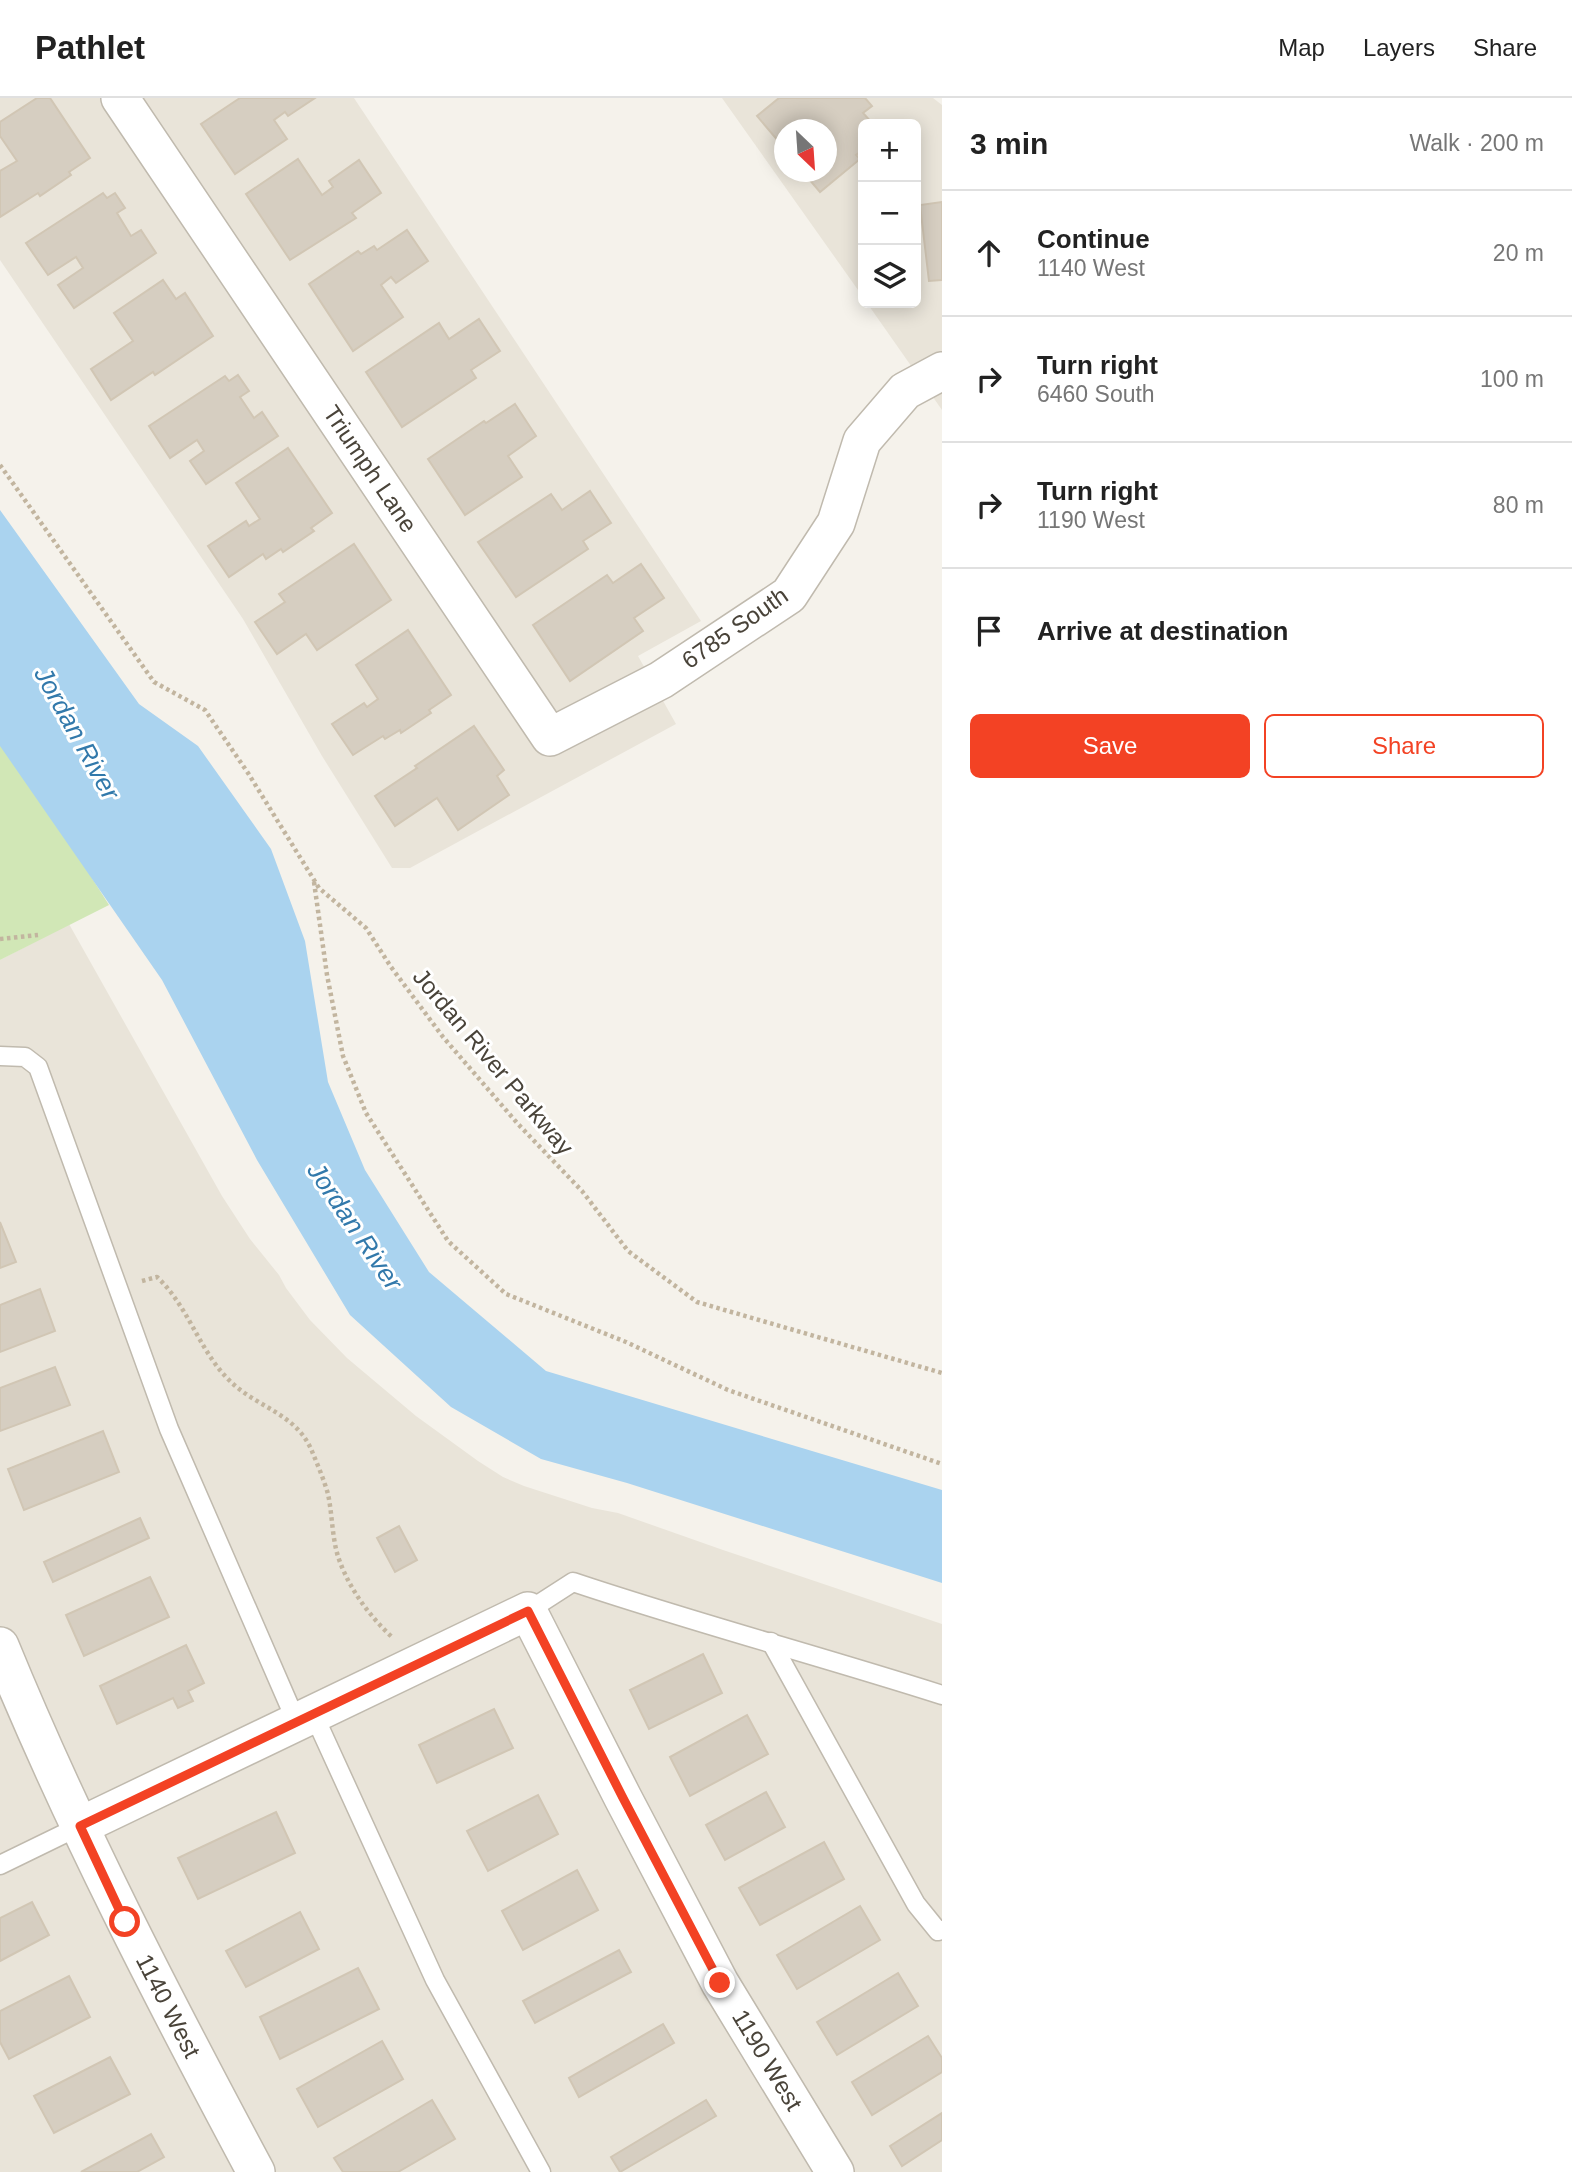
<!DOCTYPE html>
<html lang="en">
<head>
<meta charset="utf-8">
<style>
	body { margin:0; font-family:Arial,sans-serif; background:#f2f2f2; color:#222 }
	.controls { position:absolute; right:21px; top:21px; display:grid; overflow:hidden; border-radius:10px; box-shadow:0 4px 18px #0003 }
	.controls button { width:63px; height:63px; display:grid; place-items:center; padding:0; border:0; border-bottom:2px solid #e0e0e0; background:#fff; color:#222; font:35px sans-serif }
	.compass { position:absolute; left:774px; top:21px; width:63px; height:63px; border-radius:50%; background:#fff; box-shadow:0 4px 18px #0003; rotate:155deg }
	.stop { position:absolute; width:21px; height:21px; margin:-16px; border:5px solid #f34224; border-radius:50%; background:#fff }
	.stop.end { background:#f34224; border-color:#fff; box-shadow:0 2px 7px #0008 }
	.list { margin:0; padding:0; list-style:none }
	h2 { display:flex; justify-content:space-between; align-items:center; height:91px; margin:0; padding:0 28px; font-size:30px }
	h2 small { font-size:23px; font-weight:400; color:#767676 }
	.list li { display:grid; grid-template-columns:46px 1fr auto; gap:21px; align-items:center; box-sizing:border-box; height:126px; padding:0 28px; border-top:2px solid #e0e0e0 }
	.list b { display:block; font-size:26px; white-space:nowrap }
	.list p { margin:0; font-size:23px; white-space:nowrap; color:#767676 }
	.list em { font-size:23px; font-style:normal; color:#767676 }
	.actions { display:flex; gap:14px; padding:21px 28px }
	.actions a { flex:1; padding:16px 0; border:2px solid #f34224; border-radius:10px; text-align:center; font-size:24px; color:#f34224 }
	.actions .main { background:#f34224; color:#fff }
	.icon { flex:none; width:38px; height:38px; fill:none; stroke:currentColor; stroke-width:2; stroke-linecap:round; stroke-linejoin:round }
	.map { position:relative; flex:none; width:942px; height:2074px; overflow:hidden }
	header { display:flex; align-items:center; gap:42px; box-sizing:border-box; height:98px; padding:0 35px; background:#fff; border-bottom:2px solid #e0e0e0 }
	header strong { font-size:33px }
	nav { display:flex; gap:38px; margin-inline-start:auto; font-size:24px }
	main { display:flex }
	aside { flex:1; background:#fff }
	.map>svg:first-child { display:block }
	.residential { fill:#e9e4d9; fill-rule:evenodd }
	.green { fill:#d1e7b6 }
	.water { fill:#aad3ef }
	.building { fill:#d6cec1; stroke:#d1c6b4; stroke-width:2 }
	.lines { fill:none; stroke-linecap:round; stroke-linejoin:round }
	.service-casing { stroke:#c0baae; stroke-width:21 }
	.minor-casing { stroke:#c0baae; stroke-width:40 }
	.path { stroke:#c2b59f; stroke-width:4.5; stroke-dasharray:3.5 3.5; stroke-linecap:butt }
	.service { stroke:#fff; stroke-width:18 }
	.minor { stroke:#fff; stroke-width:37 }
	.route { stroke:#f34224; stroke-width:9 }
	.labels { text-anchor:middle; stroke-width:6; stroke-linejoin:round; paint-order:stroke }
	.street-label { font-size:24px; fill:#494339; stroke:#fff }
	.water-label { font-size:26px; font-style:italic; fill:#3279ab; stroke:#fff }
</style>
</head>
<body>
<header>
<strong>Pathlet</strong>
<nav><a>Map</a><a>Layers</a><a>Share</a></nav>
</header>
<main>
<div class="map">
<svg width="942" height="2074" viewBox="0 0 942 2074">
	<rect width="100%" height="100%" fill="#f5f2eb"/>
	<g class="residential">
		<path d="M0 0H354L701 523 638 558 676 626 410 770H392L322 658 243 521 0 162Z"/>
		<path d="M722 0H933L942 7V312L867 205H916V26H863V199ZM785 32H827V74H785Z"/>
		<path d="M69 826 222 1098 250 1141 279 1177 286 1190 310 1222 347 1260 416 1318 478 1363 503 1379 524 1388 592 1410 618 1415 723 1452 942 1526V2074H0V862Z"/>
	</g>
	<path class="green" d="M0 635 109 807 0 862Z"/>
	<path class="water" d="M0 412 139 606 198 648 271 751 305 843 328 984 365 1072 429 1174 546 1273 942 1392V1485L627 1385 541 1361 451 1309 350 1217 257 1062 162 882 0 648Z"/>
	<g class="building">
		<path d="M37 0H50L90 60 69 74 71 77 40 98 38 95 0 119V73L17 63 0 38V24Z"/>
		<path d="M240 0H315L288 18 285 14 274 22 287 41 235 76 201 26Z"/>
		<path d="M779 0H865L872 8 863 15 873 26H863V52L856 57 860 61 820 94 803 74H827V32H785V51L757 18Z"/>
		<path d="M298 61 322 97 333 89 329 83 359 62 381 95 352 115 356 120 290 162 246 96Z"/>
		<path d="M103 95 107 100 115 95 125 110 117 115 131 138 141 132 156 155 74 210 58 187 83 170 76 159 48 177 26 145Z"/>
		<path d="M942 104V182L929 183 920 107Z"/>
		<path d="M407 132 428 163 396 185 391 179 381 187 403 219 353 253 309 186 358 153 361 156 374 148 377 152Z"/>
		<path d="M163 182 176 201 185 195 213 238 155 277 153 274 111 302 91 271 133 243 114 215Z"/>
		<path d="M479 221 500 253 471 272 476 280 402 329 366 274 439 225 449 241Z"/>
		<path d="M238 277 249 293 240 299 254 320 262 314 278 338 206 386 190 363 204 353 197 342 170 360 149 328 225 278 229 283Z"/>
		<path d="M515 306 536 338 508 358 522 379 465 417 428 361 484 323 486 325Z"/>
		<path d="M288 350 332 415 311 430 314 433 283 454 281 451 266 461 263 456 229 479 208 448 246 423 249 428 260 421 236 385Z"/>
		<path d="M590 393 611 425 583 443 588 451 516 499 478 444 551 396 562 412Z"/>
		<path d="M354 446 391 502 317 552 306 536 277 556 255 524 285 504 279 496Z"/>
		<path d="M641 466 664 500 634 520 643 533 570 583 533 527 607 477 613 485Z"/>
		<path d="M408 532 451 597 429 612 431 615 401 635 400 632 385 641 383 638 353 657 332 626 364 605 367 609 378 601 356 567Z"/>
		<path d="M474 628 504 672 497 678 509 697 458 732 437 700 395 728 375 698 417 670 415 668Z"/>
		<path d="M0 1124 16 1164 0 1170Z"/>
		<path d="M40 1191 55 1233 0 1254V1207Z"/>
		<path d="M55 1269 70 1307 0 1333V1290Z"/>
		<path d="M103 1333 119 1374 24 1412 8 1371Z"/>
		<path d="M140 1420 149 1440 53 1484 44 1464Z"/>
		<path d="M399 1428 417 1462 395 1474 377 1440Z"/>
		<path d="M150 1479 169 1519 84 1558 66 1517Z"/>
		<path d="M186 1547 204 1585 188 1593 193 1603 178 1610 173 1600 117 1626 100 1588Z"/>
		<path d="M703 1556 722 1595 649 1631 630 1592Z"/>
		<path d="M494 1611 513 1650 437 1685 419 1647Z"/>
		<path d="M747 1617 768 1656 690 1698 670 1659Z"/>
		<path d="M766 1694 785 1729 725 1762 706 1727Z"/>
		<path d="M538 1697 558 1736 488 1773 467 1733Z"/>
		<path d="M276 1714 295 1755 198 1801 178 1760Z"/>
		<path d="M824 1744 844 1781 760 1827 739 1790Z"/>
		<path d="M577 1772 598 1812 523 1852 502 1813Z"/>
		<path d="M32 1804 49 1837 0 1863V1820Z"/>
		<path d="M860 1808 880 1842 797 1891 777 1857Z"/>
		<path d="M300 1814 319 1851 246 1889 226 1853Z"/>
		<path d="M619 1852 631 1874 535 1925 523 1903Z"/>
		<path d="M358 1870 379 1911 280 1961 260 1919Z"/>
		<path d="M898 1875 918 1908 837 1957 817 1924Z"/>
		<path d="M69 1878 90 1919 9 1961 0 1944V1913Z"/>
		<path d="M663 1926 674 1945 579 1999 569 1980Z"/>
		<path d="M928 1938 942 1960V1974L872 2017 852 1984Z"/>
		<path d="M382 1943 403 1981 318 2029 297 1991Z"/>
		<path d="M110 1959 130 1996 54 2035 34 1998Z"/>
		<path d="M432 2002 455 2041 398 2074H343L334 2060Z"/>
		<path d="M706 2002 716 2018 620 2074 611 2059Z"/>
		<path d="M942 2015V2042L902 2068 890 2048Z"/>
		<path d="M151 2036 164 2059 137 2074H81Z"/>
	</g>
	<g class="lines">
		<g class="service-casing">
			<g id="service">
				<path d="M0 958 25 959 38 969 169 1331 296 1623"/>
				<path d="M528 1513 573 1484C695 1525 820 1558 942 1597"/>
				<path d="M771 1544 916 1806 938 1833 942 1832"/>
				<path d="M313 1615 435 1882 541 2074"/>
				<path d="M0 1767 80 1728"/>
			</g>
		</g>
		<g class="minor-casing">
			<g id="minor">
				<path d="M120 0 550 639 661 582 789 497 836 425 862 343 905 293 942 273"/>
				<path d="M0 1548C74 1729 164 1902 256 2074"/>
				<path d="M80 1728 528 1513 623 1700 720 1885 835 2074"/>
			</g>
		</g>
		<g class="path">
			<path d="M0 367 154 584 205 612 248 675 319 790 366 830 391 869 443 939 518 1026 582 1093 628 1153 697 1204 942 1275"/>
			<path d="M314 784 327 877 343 958 366 1015 448 1143 506 1196 626 1244 728 1292 942 1366"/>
			<path d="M0 841 38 837"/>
			<path d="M142 1183 157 1179C189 1209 199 1253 230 1283 256 1309 295 1315 311 1351 317 1365 324 1382 328 1396 332 1415 332 1436 337 1455 346 1486 368 1517 392 1539"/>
		</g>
		<use href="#service" class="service"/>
		<use href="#minor" class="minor"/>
	</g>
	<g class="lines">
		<path class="route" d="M125 1824 80 1728 528 1513 623 1700 720 1885"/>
	</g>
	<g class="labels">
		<g class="street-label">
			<text transform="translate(370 371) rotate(56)" y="8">Triumph Lane</text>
			<text transform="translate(735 530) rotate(-35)" y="8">6785 South</text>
			<text transform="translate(493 964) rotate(50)" y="8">Jordan River Parkway</text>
			<text transform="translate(168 1908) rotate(63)" y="8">1140 West</text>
			<text transform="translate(767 1962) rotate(59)" y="8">1190 West</text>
		</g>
		<g class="water-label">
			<text transform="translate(77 635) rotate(61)" y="9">Jordan River</text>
			<text transform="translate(355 1128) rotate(56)" y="9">Jordan River</text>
		</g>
	</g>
</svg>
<div class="controls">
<button>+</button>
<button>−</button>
<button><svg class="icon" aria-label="layers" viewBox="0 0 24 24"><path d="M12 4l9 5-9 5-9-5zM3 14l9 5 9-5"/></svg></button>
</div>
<svg class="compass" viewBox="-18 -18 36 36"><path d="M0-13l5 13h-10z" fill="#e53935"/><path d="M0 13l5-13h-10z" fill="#767676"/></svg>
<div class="stop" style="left:125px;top:1824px"></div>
<div class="stop end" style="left:720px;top:1885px"></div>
</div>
<aside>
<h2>3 min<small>Walk · 200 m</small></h2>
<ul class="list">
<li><svg class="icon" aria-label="ahead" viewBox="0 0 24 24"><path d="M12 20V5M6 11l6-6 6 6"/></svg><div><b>Continue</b><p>1140 West</p></div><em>20 m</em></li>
<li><svg class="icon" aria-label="right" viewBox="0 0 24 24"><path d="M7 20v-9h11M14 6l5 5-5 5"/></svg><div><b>Turn right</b><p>6460 South</p></div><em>100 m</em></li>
<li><svg class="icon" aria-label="right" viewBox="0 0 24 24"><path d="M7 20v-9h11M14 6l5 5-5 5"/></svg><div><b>Turn right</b><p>1190 West</p></div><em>80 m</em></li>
<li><svg class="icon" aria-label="arrive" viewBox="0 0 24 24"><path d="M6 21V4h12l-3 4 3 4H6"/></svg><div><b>Arrive at destination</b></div></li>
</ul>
<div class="actions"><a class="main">Save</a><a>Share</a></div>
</aside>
</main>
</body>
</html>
